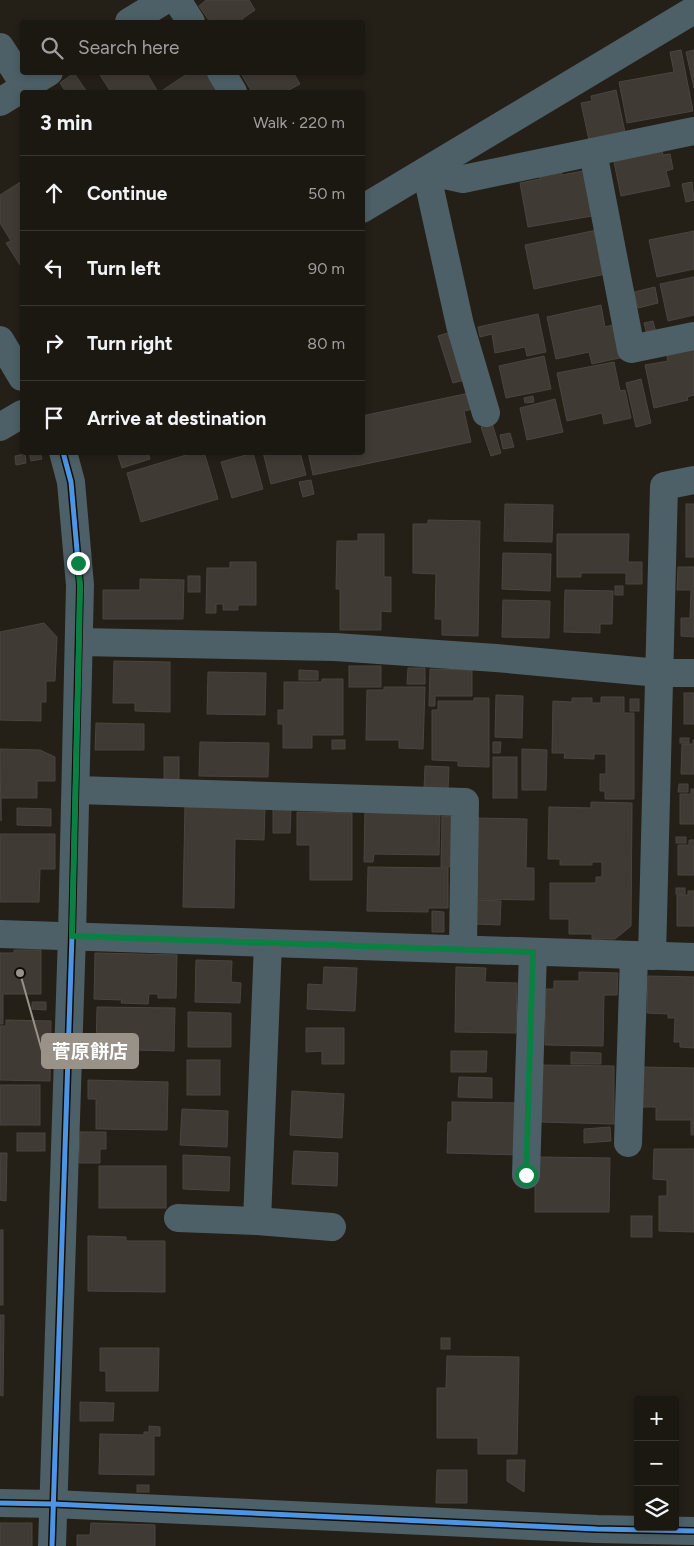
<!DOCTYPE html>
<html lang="en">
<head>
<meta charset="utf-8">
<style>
	body { margin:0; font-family:Figtree,"Noto Sans JP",sans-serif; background:#28241f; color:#f1f3f6 }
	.controls { position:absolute; right:15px; bottom:15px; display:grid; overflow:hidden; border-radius:5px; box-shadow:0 2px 8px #0003 }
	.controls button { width:45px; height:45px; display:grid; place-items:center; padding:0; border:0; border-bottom:1px solid #393631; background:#1b1711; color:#f1f3f6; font:25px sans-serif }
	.stop { position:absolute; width:15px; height:15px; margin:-11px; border:4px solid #0b8043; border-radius:50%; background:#fff }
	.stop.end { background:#0b8043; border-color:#fff; box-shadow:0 1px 5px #0008 }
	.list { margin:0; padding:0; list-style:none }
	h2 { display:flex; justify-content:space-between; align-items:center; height:65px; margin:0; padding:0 20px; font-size:21px }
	h2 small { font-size:16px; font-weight:400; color:#a09f9f }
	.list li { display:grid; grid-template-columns:32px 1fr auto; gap:15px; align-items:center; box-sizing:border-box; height:75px; padding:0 20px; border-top:1px solid #393631 }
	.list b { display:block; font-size:19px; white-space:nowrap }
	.list em { font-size:16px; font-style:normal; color:#a09f9f }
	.icon { flex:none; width:28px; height:28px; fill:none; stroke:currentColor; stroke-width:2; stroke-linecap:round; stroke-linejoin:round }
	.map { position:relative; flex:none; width:694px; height:1546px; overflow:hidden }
	.search { position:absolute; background:#1b1711; box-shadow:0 2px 8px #0003; left:20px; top:20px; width:345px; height:55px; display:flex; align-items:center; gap:12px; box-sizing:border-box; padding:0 18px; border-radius:5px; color:#a09f9f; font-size:19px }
	.panel { position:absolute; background:#1b1711; box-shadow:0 2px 8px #0003; left:20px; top:90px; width:345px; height:365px; border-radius:5px }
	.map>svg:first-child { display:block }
	.building { fill:#3f3a34; stroke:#4a453e }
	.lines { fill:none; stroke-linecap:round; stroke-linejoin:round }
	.minor { stroke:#4e6067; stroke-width:28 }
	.cycleway-casing { stroke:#0f0b05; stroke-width:8 }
	.cycleway { stroke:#4d94e3; stroke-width:5 }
	.route { stroke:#0b8043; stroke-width:6 }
	.leader { fill:none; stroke:#989289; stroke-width:2 }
	.callout-dot { fill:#989289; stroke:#0f0b05; stroke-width:2 }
	.callout { fill:#989289; stroke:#989289; stroke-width:2 }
	.callout-label { font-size:19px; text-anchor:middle; font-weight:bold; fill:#fff }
</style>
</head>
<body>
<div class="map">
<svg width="694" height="1546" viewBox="0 0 694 1546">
	<rect width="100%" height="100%" fill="#241f17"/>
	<g class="building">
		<path d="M206 0H249L255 10 242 19 244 22H210L199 6Z"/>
		<path d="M681 50 693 111 627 123 619 82 674 72 670 52Z"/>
		<path d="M694 50V88L686 52Z"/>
		<path d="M98 72H146L158 92H111Z"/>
		<path d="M190 72H206L219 92H164L163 90Z"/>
		<path d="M240 72H293L300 84 285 92H252Z"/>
		<path d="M74 73 87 92H66L60 83Z"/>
		<path d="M616 90 625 132 589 140 581 103 592 101 591 96Z"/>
		<path d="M661 146 663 155 670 154 673 169 666 171 670 186 621 196 613 157Z"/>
		<path d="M561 170 562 175 583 171 592 216 528 227 520 183 540 179 539 174Z"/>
		<path d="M22 181V264L20 265 6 243 11 241 0 223V195Z"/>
		<path d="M692 182 694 200 686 202 682 184Z"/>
		<path d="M597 230 606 274 534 289 525 245Z"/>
		<path d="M694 231V269L657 277 649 240Z"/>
		<path d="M694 277V315L668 321 660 284Z"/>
		<path d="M655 287 658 303 638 308 634 292Z"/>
		<path d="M601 305 605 327 616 324 624 357 592 364 589 352 556 359 547 317Z"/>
		<path d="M538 314 546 352 527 356 525 347 495 353 492 334 480 337 478 327Z"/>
		<path d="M653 321 656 333 647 335 644 323Z"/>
		<path d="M451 332 465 380 453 383 438 336Z"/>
		<path d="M694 343V395L687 397 688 400 654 408 645 365 668 361 665 349Z"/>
		<path d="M544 356 551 389 506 398 499 366Z"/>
		<path d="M614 362 620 391 625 390 631 418 604 424 602 413 567 421 557 373Z"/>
		<path d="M641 379 651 423 636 427 626 383Z"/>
		<path d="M469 393 473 409 464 411 471 442 313 475 308 452H362V416Z"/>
		<path d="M533 396 534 402 525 403 524 398Z"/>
		<path d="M555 399 563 432 527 440 520 408Z"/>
		<path d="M492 423 501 453 491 456 481 427Z"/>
		<path d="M510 433 514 447 503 449 500 435Z"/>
		<path d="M29 452H40L42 459 31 461Z"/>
		<path d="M117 452H148L150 459 122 468Z"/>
		<path d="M196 452H204L218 499 141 522 127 473Z"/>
		<path d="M263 452H300L306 475 271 484Z"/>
		<path d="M253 453 263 489 232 498 221 462Z"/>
		<path d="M25 454 26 463 16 465 15 456Z"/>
		<path d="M311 480 314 494 303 497 299 482Z"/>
		<path d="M505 504 553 505 552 542 504 541Z"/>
		<rect x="686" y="504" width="8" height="53"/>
		<path d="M428 520 480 521 478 636 442 635V619H435L436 574 413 573V524H428Z"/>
		<path d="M358 534H384V577H391V612L381 611V630H340V589H336L337 541H358Z"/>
		<path d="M557 534H629L628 562H642V584H626V573H581V577H557Z"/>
		<path d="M503 553 551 554 550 591 502 589Z"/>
		<path d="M230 562H256V605H238V610H223V604H216V613H206L207 568H230Z"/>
		<path d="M678 567H694V637L681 636V618H690L691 590H677Z"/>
		<rect x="188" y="576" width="12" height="16"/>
		<path d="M140 579 184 580 183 619H103V590H140Z"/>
		<rect x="615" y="586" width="8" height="9"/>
		<path d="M565 590 613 591 612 624H600V633L564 632Z"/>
		<path d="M503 600 550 601 549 638 502 637Z"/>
		<path d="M44 623 57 637 55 681H46V702H41V721L0 720V632Z"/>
		<path d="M114 661 170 662V712L135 711V703H113Z"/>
		<rect x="349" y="666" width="32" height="21"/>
		<path d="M408 668H425V684H407Z"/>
		<path d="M430 669 472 670V696H435V706H429Z"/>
		<path d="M299 670 318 671V680H299Z"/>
		<path d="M208 672 266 673 265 715 207 714Z"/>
		<path d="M322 679H343V735H312V748H283V724H278V710H284V682H322Z"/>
		<path d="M384 687H425L423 749 399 748V740H366L367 690H384Z"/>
		<rect x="684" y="693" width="10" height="31"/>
		<path d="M496 695 523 696 522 738 495 737Z"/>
		<path d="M601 697H624V713H634V799H605V791H600V774H606V754H594V759L564 758 565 753H552L553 701 572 702V698H592V703H601Z"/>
		<path d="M474 698H489V767L458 766V761L432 760V710H438V701H474Z"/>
		<rect x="630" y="699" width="9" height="12"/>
		<path d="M96 723 144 724V750H95Z"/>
		<rect x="680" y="738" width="9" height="5"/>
		<rect x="332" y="740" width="13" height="9"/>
		<path d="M693 740H694V774H681L682 744H693Z"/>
		<path d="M200 742 269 743 268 777 199 776Z"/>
		<path d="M493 742H501L500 753H493Z"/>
		<path d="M0 749 40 750 55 757V781H37V798H1V821Z"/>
		<path d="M522 749 547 750 546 790H522Z"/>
		<rect x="164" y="757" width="15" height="24"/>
		<rect x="493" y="757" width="24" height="41"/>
		<path d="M425 766 449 767 448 791 424 790Z"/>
		<path d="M679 784H688V792H678Z"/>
		<path d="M691 789H694V824H680V794H691Z"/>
		<path d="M591 802 632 803 631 926 615 939H592V934H569V919H550V883H596V877H602V862H592V865H560V859H548L549 807 591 808Z"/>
		<path d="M185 804 265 806 264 840 235 839 234 908 183 907Z"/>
		<path d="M17 808 51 809V826L17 825Z"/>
		<path d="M273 809H291L290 833H273Z"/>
		<path d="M365 811H440L439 855 374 854 373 862H364Z"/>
		<path d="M297 812 352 813V880H310V845H297Z"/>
		<path d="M442 816H454L453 867H441Z"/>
		<path d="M478 818 527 819 526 868H534V900L477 899Z"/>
		<path d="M0 834H55V869H40L39 902H0Z"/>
		<rect x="676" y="837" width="10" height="6"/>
		<path d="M689 840H694V875H678V845H689Z"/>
		<path d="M368 867 448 868V908H428V912L367 911Z"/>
		<rect x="676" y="888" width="9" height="6"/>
		<path d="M688 891H694V926H677V895H688Z"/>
		<path d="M475 900 501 901 500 925 475 924Z"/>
		<path d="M432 911 444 912V932H432Z"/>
		<path d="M14 950H41V994H0V953H14Z"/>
		<path d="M95 953 177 955 176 998H158V994H149L148 1004 121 1003 122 1000 94 999Z"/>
		<path d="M196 960 232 961 231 982 241 983 240 1003 195 1002Z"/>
		<path d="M324 967 357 968 355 1011 307 1009 308 984 323 985Z"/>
		<path d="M456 967 486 968 485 982 517 983 516 1033 455 1032Z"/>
		<path d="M579 972 618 973 617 995H604L603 1046 545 1045 546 989H554V981H579Z"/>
		<path d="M648 976 694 977V1048L680 1047V1042H674L675 1018H668V1014L647 1013Z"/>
		<rect x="0" y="995" width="3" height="29"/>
		<path d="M32 1002H46V1010L32 1009Z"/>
		<path d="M97 1007 175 1008 174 1051 96 1049Z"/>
		<path d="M188 1012 231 1013V1047H188Z"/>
		<path d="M6 1020 51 1021 50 1081 0 1080V1026H6Z"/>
		<path d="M306 1028H344V1064H322V1051L306 1052Z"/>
		<path d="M451 1051H487L486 1072H451Z"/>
		<path d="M571 1052 601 1053V1064H571Z"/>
		<rect x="187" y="1060" width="33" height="35"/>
		<path d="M542 1065 614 1066V1124L541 1122Z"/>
		<path d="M639 1067 694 1068V1135H691V1120H656V1107H639Z"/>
		<path d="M459 1077 492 1078V1098L458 1097Z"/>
		<path d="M88 1080 168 1082 167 1130 96 1129V1099H88Z"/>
		<rect x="0" y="1085" width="40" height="40"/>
		<path d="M292 1091 344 1094 342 1138 290 1135Z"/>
		<path d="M452 1102 522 1103 521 1155 447 1153 448 1122H452Z"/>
		<path d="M182 1109 228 1111 227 1147 180 1145Z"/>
		<path d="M610 1127 611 1141 584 1143V1129Z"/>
		<path d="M80 1132H106V1149H100V1163H79Z"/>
		<rect x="17" y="1133" width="28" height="18"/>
		<path d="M654 1149H694V1232L659 1231V1196H667V1180L653 1179Z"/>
		<path d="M294 1151 338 1153 337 1186 292 1184Z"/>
		<path d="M0 1153H7L6 1201 0 1200Z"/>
		<path d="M183 1155 230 1157 229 1191 183 1189Z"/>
		<path d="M535 1157 610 1158 609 1212H535Z"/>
		<rect x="99" y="1166" width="67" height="42"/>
		<rect x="631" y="1216" width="21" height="21"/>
		<rect x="0" y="1230" width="3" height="75"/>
		<path d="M88 1236 126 1237V1241H165V1292L88 1291Z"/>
		<path d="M0 1315H4L3 1396 0 1395Z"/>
		<rect x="441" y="1338" width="9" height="11"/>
		<path d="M100 1348H159L158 1391H106V1371H100Z"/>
		<path d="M447 1356 519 1357 517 1454H478V1438H437V1388H446Z"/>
		<path d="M80 1402 114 1403 113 1421H80Z"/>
		<path d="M149 1426 160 1427V1436H154V1475L99 1474 100 1434 144 1435V1432H149Z"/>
		<path d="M507 1460H525L524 1492 507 1481Z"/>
		<path d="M437 1470H467V1503H436Z"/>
		<rect x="137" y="1485" width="12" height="7"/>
		<rect x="0" y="1523" width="32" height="23"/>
		<path d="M91 1523 155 1525V1546H77V1535H90Z"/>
	</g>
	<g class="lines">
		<g class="minor">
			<path d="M177 0 191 22"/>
			<path d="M129 22 165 0"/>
			<path d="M0 47 26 87"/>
			<path d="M221 72 233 92"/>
			<path d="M0 102 49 72"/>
			<path d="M593 152 631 349 694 336"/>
			<path d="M362 209 694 10"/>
			<path d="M0 340 22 377"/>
			<path d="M486 413 460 325 426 171 463 179 694 131"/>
			<path d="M0 427 22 414"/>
			<path d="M79 642 335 647 496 658 659 673H694"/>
			<path d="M76 790 465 802 463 949"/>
			<path d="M0 934 694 957"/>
			<path d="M268 943 257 1221 332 1227"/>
			<path d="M652 956 664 486 694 480"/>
			<path d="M628 1143 634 956"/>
			<path d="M526 1175 533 952"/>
			<path d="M178 1218 257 1221"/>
			<path d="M0 1503 53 1504 597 1529 694 1531"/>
			<path d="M52 1546 72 935 80 585 71 482 63 452"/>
		</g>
		<g class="cycleway-casing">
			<g id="cycleway">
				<path d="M0 1503 53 1504 597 1529 694 1531"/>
				<path d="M52 1546 72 935 80 585 71 482 63 452"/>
			</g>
		</g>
		<use href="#cycleway" class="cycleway"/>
	</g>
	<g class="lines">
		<path class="route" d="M78 563 80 585 79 642 72 936 533 952 526 1175"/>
	</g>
	<path class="leader" d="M20 973L42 1051"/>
	<circle class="callout-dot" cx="20" cy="973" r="5"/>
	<rect class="callout" x="42" y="1034" width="96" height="34" rx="5"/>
	<g class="callout-label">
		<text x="90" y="1058">菅原餅店</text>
	</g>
</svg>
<div class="controls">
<button>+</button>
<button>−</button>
<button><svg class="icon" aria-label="layers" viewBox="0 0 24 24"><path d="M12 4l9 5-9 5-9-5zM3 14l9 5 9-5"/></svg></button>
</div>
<div class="stop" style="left:526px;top:1175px"></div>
<div class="stop end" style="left:78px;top:563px"></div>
<div class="search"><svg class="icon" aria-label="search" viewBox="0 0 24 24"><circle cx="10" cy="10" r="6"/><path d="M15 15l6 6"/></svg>Search here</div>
<section class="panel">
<h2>3 min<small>Walk · 220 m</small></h2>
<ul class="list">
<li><svg class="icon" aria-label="ahead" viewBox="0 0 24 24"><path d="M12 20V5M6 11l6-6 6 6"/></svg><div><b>Continue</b></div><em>50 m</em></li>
<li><svg class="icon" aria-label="left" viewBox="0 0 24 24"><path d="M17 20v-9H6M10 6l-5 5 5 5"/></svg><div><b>Turn left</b></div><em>90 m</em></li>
<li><svg class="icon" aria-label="right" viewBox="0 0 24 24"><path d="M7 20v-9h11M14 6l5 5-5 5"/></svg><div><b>Turn right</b></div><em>80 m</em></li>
<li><svg class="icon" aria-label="arrive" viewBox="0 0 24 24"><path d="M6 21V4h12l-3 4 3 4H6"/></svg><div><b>Arrive at destination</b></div></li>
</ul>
</section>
</div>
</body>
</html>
